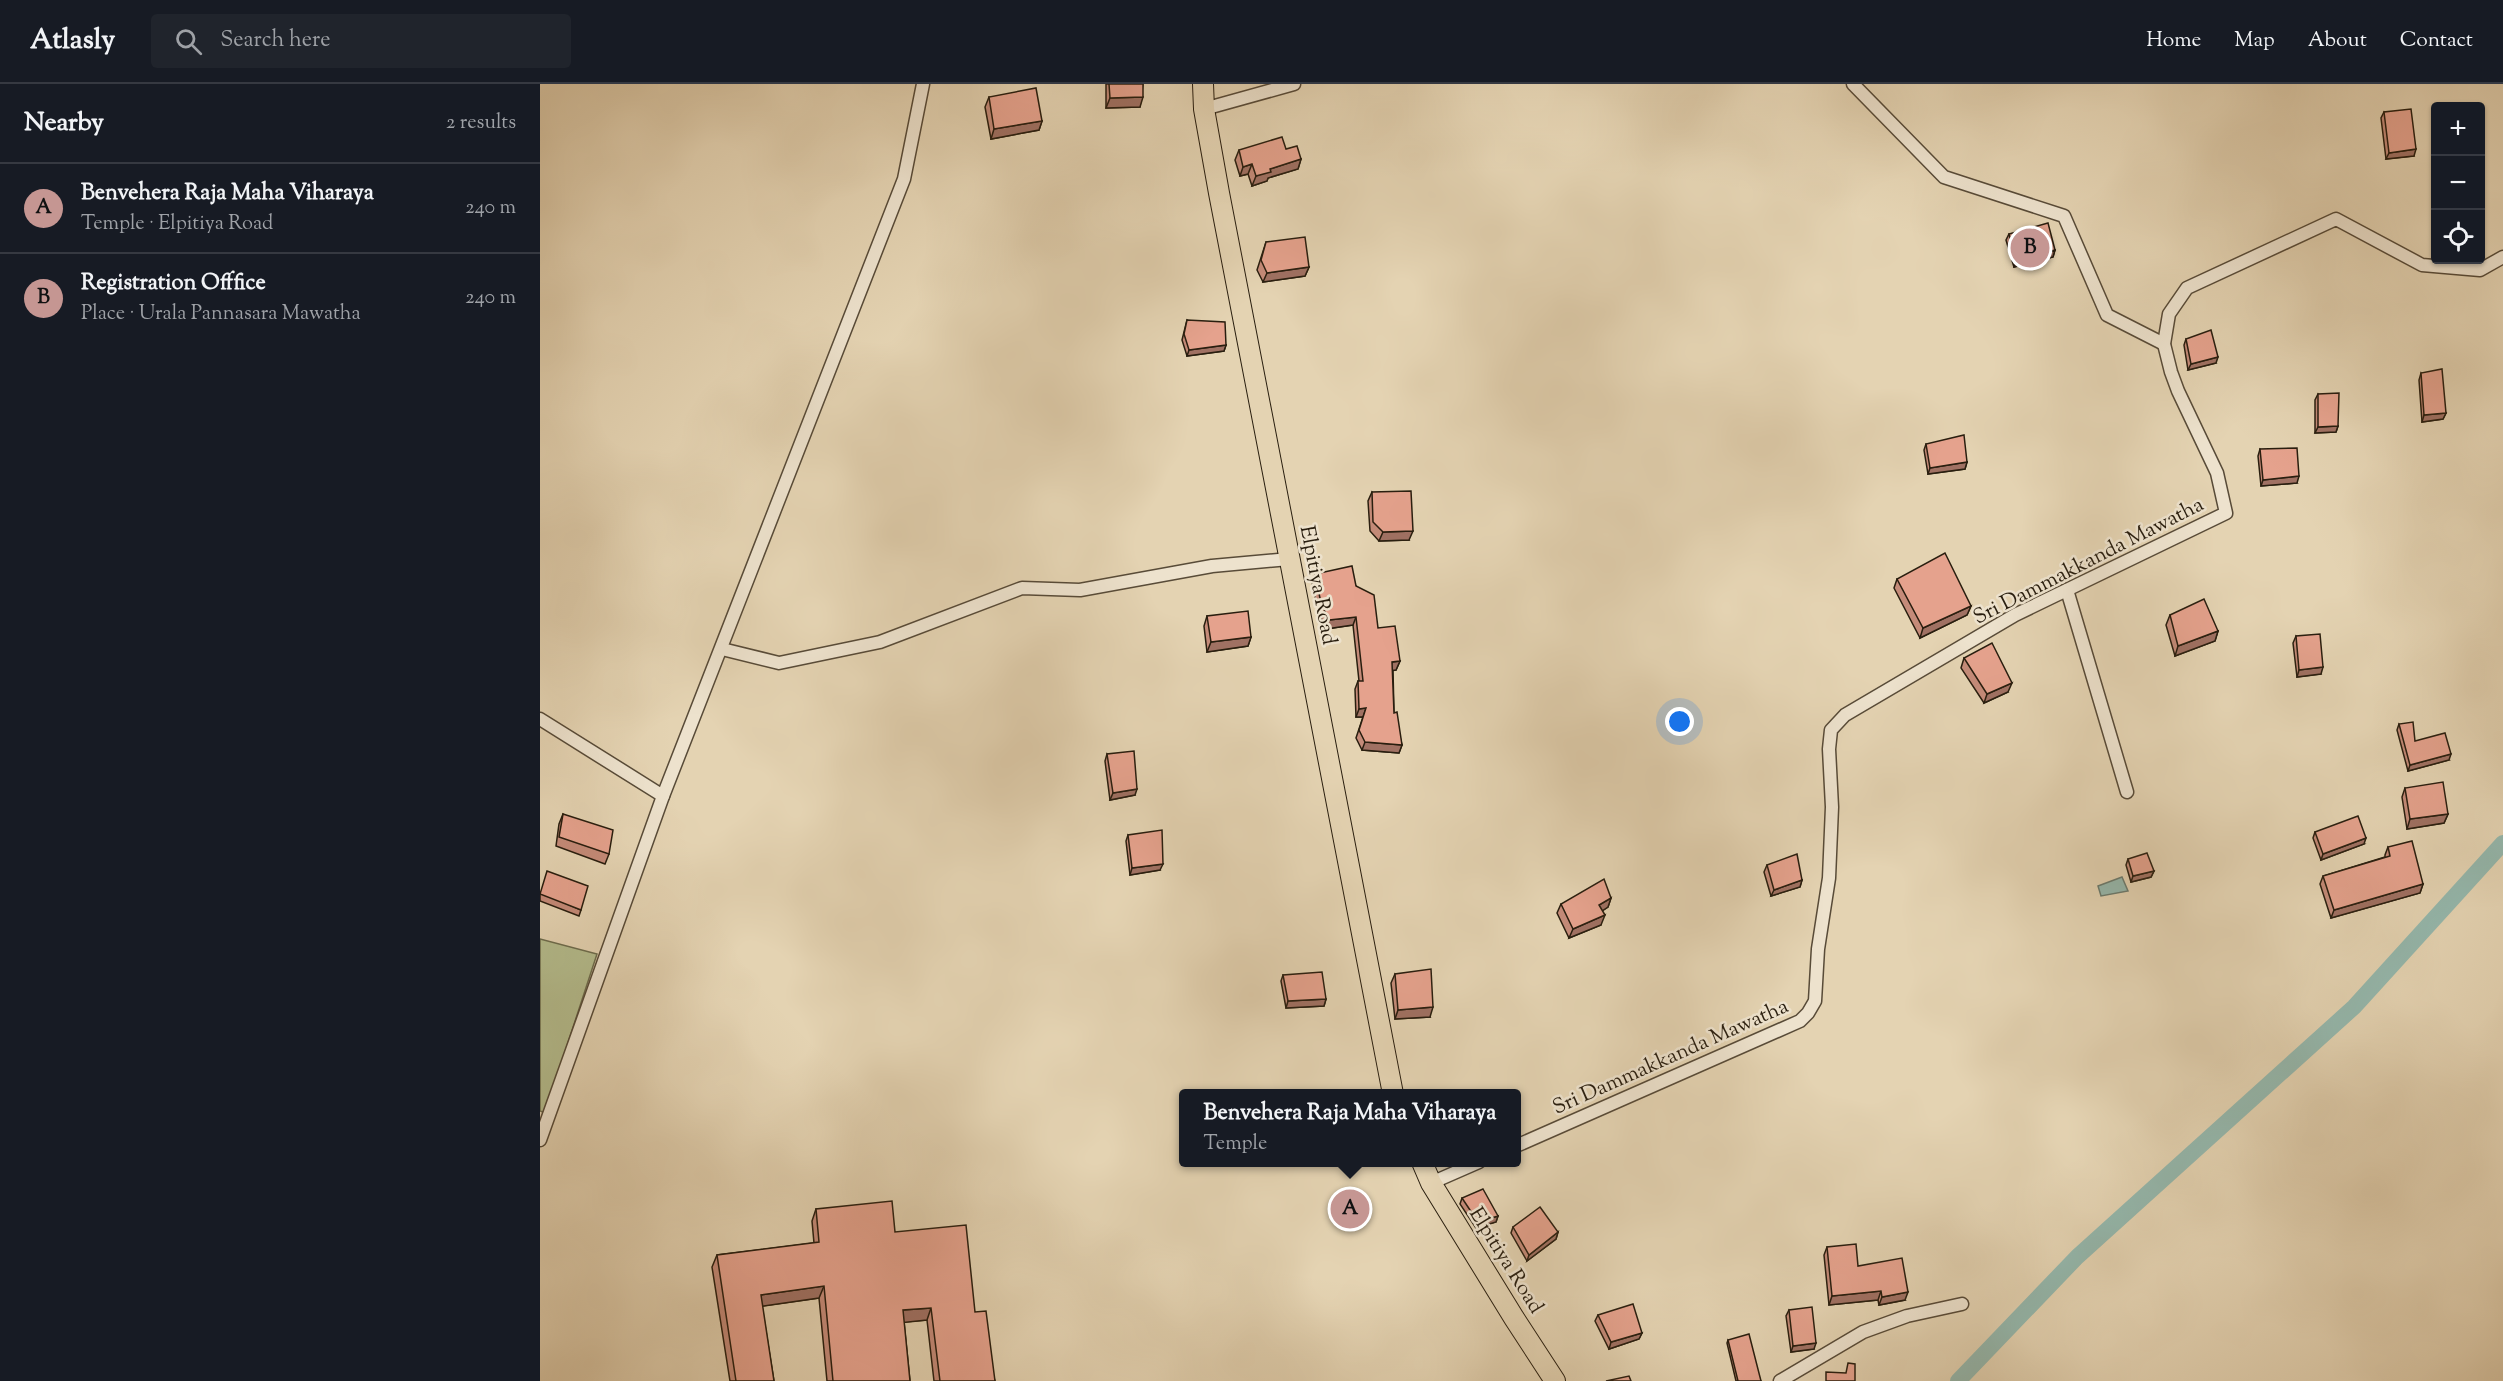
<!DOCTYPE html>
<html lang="en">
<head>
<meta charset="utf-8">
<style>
	body { margin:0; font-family:"Sorts Mill Goudy",serif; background:#20242c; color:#f1f3f6 }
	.controls { position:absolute; right:18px; top:18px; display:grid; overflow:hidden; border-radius:6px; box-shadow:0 2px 4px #0004 }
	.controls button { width:54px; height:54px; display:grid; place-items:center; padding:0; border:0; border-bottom:2px solid #363941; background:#171b24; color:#f1f3f6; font:30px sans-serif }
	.you { position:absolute; left:1140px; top:638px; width:21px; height:21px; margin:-15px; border:4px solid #fff; border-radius:50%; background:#1a73e8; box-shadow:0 0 0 9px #1a73e833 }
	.badge { display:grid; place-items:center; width:39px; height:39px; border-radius:50%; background:#c59692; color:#111; font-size:20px; font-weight:700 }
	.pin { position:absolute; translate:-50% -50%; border:3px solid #fff; box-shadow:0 2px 6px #0006 }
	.popup { position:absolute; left:639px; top:1005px; width:342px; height:78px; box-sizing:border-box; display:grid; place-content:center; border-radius:6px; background:#171b24; filter:drop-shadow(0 2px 4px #0005); font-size:20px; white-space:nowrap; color:#9ea1a6 }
	.popup b { font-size:22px; color:#f1f3f6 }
	.popup::after { content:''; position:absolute; left:50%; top:100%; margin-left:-12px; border:12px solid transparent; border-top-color:#171b24 }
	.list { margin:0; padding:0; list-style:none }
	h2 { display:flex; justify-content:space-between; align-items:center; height:78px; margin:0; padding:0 24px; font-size:26px }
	h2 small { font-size:20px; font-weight:400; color:#9ea1a6 }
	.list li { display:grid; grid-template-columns:39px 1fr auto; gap:18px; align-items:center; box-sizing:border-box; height:90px; padding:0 24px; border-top:2px solid #363941 }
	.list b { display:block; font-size:22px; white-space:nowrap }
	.list p { margin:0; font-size:20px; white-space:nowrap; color:#9ea1a6 }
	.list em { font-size:20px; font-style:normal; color:#9ea1a6 }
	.icon { flex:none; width:33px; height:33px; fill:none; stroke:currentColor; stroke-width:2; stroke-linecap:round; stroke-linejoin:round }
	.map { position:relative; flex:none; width:1963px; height:1297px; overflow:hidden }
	header { display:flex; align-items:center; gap:36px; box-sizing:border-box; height:84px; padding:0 30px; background:#171b24; border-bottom:2px solid #363941 }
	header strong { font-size:28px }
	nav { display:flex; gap:33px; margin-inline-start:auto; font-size:21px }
	.search { width:420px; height:54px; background:#20242c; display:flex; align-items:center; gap:15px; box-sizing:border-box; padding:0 21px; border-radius:6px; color:#9ea1a6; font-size:22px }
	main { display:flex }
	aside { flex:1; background:#171b24 }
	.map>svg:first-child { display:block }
	.green { fill:#b4bc8d; stroke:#6e6d4e; stroke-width:1.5 }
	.water { fill:#95b8ad; stroke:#6a7a6e; stroke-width:1.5 }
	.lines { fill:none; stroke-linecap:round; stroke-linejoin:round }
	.canal { stroke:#95b8ad; stroke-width:16 }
	.street-casing { stroke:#584b38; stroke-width:15 }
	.primary-casing { stroke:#291e0f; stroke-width:22 }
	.street { stroke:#ede2cd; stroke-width:12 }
	.primary { stroke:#e4d3b2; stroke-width:20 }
	.wall { fill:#c58b79; stroke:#291e0f; stroke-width:1.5 }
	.shaded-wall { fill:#a07163; stroke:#291e0f; stroke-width:1.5 }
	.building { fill:#e5a28d; stroke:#291e0f; stroke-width:1.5 }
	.labels { text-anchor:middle; stroke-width:5; stroke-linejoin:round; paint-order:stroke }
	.street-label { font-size:21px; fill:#291e0f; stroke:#ede2cd }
</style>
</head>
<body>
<header>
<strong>Atlasly</strong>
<div class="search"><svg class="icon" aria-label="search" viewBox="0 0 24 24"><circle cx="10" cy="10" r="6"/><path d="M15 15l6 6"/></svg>Search here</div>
<nav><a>Home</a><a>Map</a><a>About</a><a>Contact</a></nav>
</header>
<main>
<aside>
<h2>Nearby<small>2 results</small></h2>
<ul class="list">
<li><span class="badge">A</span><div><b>Benvehera Raja Maha Viharaya</b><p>Temple · Elpitiya Road</p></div><em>240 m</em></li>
<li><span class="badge">B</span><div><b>Registration Offfice</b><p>Place · Urala Pannasara Mawatha</p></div><em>240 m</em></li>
</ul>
</aside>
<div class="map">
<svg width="1963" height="1297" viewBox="0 0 1963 1297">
	<rect width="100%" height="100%" fill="#e4d3b2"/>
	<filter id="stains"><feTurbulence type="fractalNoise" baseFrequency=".00333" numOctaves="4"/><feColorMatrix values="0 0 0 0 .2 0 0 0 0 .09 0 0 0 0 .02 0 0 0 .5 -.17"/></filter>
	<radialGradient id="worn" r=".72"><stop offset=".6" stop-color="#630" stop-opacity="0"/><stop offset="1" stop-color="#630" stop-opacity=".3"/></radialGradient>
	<path class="green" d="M0 855 57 870 5 1029 0 1027Z"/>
	<path class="water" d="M1582 793 1588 807 1561 812 1558 802Z"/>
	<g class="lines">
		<path class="canal" d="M1418 1297 1537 1173 1814 923 1963 759"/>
		<g class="street-casing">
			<g id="street">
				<path d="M1313 0 1404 93 1524 132 1567 231 1624 260"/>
				<path d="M664 25 754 0"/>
				<path d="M1527 506 1587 708"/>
				<path d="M182 565 239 579 340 558 482 504 540 506 672 482 749 475"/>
				<path d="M0 635 123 712"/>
				<path d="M0 1056 123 712 364 95 383 0"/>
				<path d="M976 1062 1260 937 1268 929 1275 917 1278 865 1289 794 1292 723 1289 665 1291 646 1305 631 1475 531 1686 429 1677 389 1638 307 1631 288 1624 260 1629 230 1647 204 1796 135 1882 181 1940 186 1963 173"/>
				<path d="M891 1099 939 1078"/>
				<path d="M1240 1297 1323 1248 1367 1232 1422 1220"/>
			</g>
		</g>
		<g class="primary-casing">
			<g id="primary">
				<path d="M663 0 664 25 679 109 853 1010"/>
				<path d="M882 1078 891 1099 974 1234 1015 1297"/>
			</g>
		</g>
		<use href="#street" class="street"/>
		<use href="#primary" class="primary"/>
	</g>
	<g class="wall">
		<path d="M566 0H603L600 23 566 24Z"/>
		<path d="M449 13 502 37 499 46 451 55 445 23Z"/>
		<path d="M1844 28 1874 72 1846 75 1841 34Z"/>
		<path d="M746 65 761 75 758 85 728 94 727 97 712 102 708 90 700 92 695 76 699 66Z"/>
		<path d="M1469 150 1515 166 1513 173 1474 183 1466 156Z"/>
		<path d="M726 158 769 183 765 192 723 198 717 186Z"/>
		<path d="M647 236 686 261 684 267 647 272 642 256Z"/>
		<path d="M1646 255 1676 279 1648 286 1644 261Z"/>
		<path d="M1881 289 1906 329 1903 335 1882 338 1879 296Z"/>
		<path d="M1778 310 1798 342 1796 348 1775 349V316Z"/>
		<path d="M1386 360 1427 378 1425 385 1388 390 1384 366Z"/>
		<path d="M1720 365 1757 399 1721 402 1718 372Z"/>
		<path d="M832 408 869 456 839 457 830 447 828 417Z"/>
		<path d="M775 490 816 502 838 544 860 577 856 586H853L854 629 862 661 859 669 822 666 816 654 823 633H816L815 605 818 597H819L813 541 786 545 778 527 772 499Z"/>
		<path d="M1357 495 1431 522 1427 531 1380 554 1354 504Z"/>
		<path d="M1630 531 1678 547 1675 557 1635 572 1626 541Z"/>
		<path d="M667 532 711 553 708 562 667 568 664 542Z"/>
		<path d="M1756 552 1781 590 1757 593 1753 559Z"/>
		<path d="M1424 574 1468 608 1444 619 1421 584Z"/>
		<path d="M1859 640 1875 657 1909 676 1868 687 1857 646Z"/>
		<path d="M567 670 595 711 570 716 565 677Z"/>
		<path d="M1865 704 1908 730 1904 739 1867 745 1862 713Z"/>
		<path d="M23 730 69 770 65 780 16 762 19 740Z"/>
		<path d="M1775 748 1824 760 1781 776 1773 754Z"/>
		<path d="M588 751 620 786 590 791 586 757Z"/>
		<path d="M1848 763 1883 800 1880 809 1791 834 1780 800 1783 792 1845 773V771Z"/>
		<path d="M1588 775 1614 787 1611 793 1591 798 1586 781Z"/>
		<path d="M1227 781 1262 796 1260 803 1231 812 1224 788Z"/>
		<path d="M0 808 41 826 39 832 0 817Z"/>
		<path d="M1071 814 1068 823 1062 827 1061 841 1029 854 1017 829 1021 820Z"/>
		<path d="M855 890 890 933 855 935 851 899Z"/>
		<path d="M743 891 786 915 784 922 746 924 741 897Z"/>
		<path d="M922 1114 958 1132 956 1138 936 1144 920 1120Z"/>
		<path d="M276 1125 355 1148 435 1228 455 1297H394L387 1236 364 1238 370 1297H287L279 1214 222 1222 234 1297H190L172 1183 177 1171 274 1159 272 1137Z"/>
		<path d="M973 1143 1018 1148 1016 1155 987 1177 971 1149Z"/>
		<path d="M1287 1163 1318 1182 1365 1216 1339 1221 1338 1216 1289 1221 1284 1171Z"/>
		<path d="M1249 1226 1274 1265 1251 1268 1246 1232Z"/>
		<path d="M1058 1231 1102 1249 1099 1255 1069 1265 1055 1237Z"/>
		<path d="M1188 1256 1221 1297H1196L1187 1259Z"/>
	</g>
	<g class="shaded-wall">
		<path d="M603 13 600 23 566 24 570 14Z"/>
		<path d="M502 37 499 46 451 55 454 45Z"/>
		<path d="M1876 65 1874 72 1846 75 1849 69Z"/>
		<path d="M761 75 758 85 728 94 727 97 712 102 716 92 730 85Z"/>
		<path d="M712 80 708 90 700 92 703 83Z"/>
		<path d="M1515 166 1513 173 1474 183 1476 177Z"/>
		<path d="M769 183 765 192 723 198 727 189Z"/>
		<path d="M686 261 684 267 647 272 649 266Z"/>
		<path d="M1678 273 1676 279 1648 286 1651 280Z"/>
		<path d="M1906 329 1903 335 1882 338 1884 331Z"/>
		<path d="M1798 342 1796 348 1775 349 1778 343Z"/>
		<path d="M1427 378 1425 385 1388 390 1390 384Z"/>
		<path d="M1759 392 1757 399 1721 402 1723 396Z"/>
		<path d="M873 447 869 456 839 457 843 448Z"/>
		<path d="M1431 522 1427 531 1380 554 1383 544Z"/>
		<path d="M816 533 813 541 786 545 789 536Z"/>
		<path d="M1678 547 1675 557 1635 572 1638 562Z"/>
		<path d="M711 553 708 562 667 568 671 558Z"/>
		<path d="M860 577 856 586 849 587 852 578Z"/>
		<path d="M1783 583 1781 590 1757 593 1759 586Z"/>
		<path d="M1472 599 1468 608 1444 619 1447 610Z"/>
		<path d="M826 624 823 633H816L819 625Z"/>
		<path d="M825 658 862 661 859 669 822 666Z"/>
		<path d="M1911 670 1909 676 1868 687 1870 681Z"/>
		<path d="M597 705 595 711 570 716 573 709Z"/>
		<path d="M1908 730 1904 739 1867 745 1870 735Z"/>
		<path d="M1826 754 1824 760 1781 776 1783 770Z"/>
		<path d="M623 780 620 786 590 791 592 784Z"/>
		<path d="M1614 787 1611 793 1591 798 1593 792Z"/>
		<path d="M1262 796 1260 803 1231 812 1234 806Z"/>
		<path d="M1883 800 1880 809 1791 834 1794 826Z"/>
		<path d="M1071 814 1068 823 1056 831 1059 821Z"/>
		<path d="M1065 831 1061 841 1029 854 1033 845Z"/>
		<path d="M786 915 784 922 746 924 748 917Z"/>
		<path d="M893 923 890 933 855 935 858 926Z"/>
		<path d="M958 1132 956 1138 936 1144 938 1138Z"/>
		<path d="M1018 1148 1016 1155 987 1177 989 1171Z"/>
		<path d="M284 1202 279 1214 216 1223 221 1211Z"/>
		<path d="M1341 1207 1338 1216 1289 1221 1292 1212Z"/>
		<path d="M1368 1208 1365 1216 1339 1221 1342 1213Z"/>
		<path d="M391 1224 387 1236 359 1239 363 1226Z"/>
		<path d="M1102 1249 1099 1255 1069 1265 1071 1258Z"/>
		<path d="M1276 1259 1274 1265 1251 1268 1253 1262Z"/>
	</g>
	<g class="building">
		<path d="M569 0H603V13L570 14Z"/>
		<path d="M496 4 502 37 454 45 449 13Z"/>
		<path d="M1871 25 1876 65 1849 69 1844 28Z"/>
		<path d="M742 53 746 65 757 62 761 75 730 85 731 88 716 92 712 80 703 83 699 66Z"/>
		<path d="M1508 139 1515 166 1476 177 1469 150Z"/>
		<path d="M765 153 769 183 727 189 721 176 726 158Z"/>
		<path d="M647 236 685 238 686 261 649 266 644 250Z"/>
		<path d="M1671 246 1678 273 1651 280 1646 255Z"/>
		<path d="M1902 285 1906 329 1884 331 1881 289Z"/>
		<path d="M1799 309 1798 342 1778 343V310Z"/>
		<path d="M1424 351 1427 378 1390 384 1386 360Z"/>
		<path d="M1757 364 1759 392 1723 396 1720 365Z"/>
		<path d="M871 407 873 447 843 448 833 438 832 408Z"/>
		<path d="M1405 469 1431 522 1383 544 1357 495Z"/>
		<path d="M812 482 816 502 834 511 838 544 855 542 860 577 852 578 854 629 857 628 862 661 825 658 819 646 826 624 819 625 818 597H823L816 533 789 536 781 519 775 490Z"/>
		<path d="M1664 515 1678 547 1638 562 1630 531Z"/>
		<path d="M708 527 711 553 671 558 667 532Z"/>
		<path d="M1780 550 1783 583 1759 586 1756 552Z"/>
		<path d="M1452 559 1472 599 1447 610 1424 574Z"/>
		<path d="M1873 638 1875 657 1905 649 1911 670 1870 681 1859 640Z"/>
		<path d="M594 667 597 705 573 709 567 670Z"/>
		<path d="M1903 698 1908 730 1870 735 1865 704Z"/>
		<path d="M23 730 73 746 69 770 19 753Z"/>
		<path d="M1818 732 1826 754 1783 770 1775 748Z"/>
		<path d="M622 746 623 780 592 784 588 751Z"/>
		<path d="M1872 757 1883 800 1794 826 1783 792 1850 772 1848 763Z"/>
		<path d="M1607 769 1614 787 1593 792 1588 775Z"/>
		<path d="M1257 770 1262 796 1234 806 1227 781Z"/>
		<path d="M7 787 48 802 41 826 0 810Z"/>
		<path d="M1064 795 1071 814 1059 821 1065 831 1033 845 1021 820Z"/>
		<path d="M891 885 893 923 858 926 855 890Z"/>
		<path d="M782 888 786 915 748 917 743 891Z"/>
		<path d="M943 1105 958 1132 938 1138 922 1114Z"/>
		<path d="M352 1117 355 1148 426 1141 435 1228 446 1227 455 1297H400L391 1224 363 1226 370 1297H293L284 1202 221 1211 234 1297H196L177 1171 279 1158 276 1125Z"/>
		<path d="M1000 1123 1018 1148 989 1171 973 1143Z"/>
		<path d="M1316 1160 1318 1182 1362 1174 1368 1208 1342 1213 1341 1207 1292 1212 1287 1163Z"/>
		<path d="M1093 1220 1102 1249 1071 1258 1058 1231Z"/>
		<path d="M1272 1223 1276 1259 1253 1262 1249 1226Z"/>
		<path d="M1209 1250 1221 1297H1198L1188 1256Z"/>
		<path d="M1308 1279 1315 1280V1297H1286V1288L1306 1289Z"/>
		<path d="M1089 1292 1091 1297H1066Z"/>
	</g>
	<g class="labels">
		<g class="street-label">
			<text transform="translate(1548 476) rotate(-27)" y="7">Sri Dammakkanda Mawatha</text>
			<text transform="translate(779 501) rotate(79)" y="7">Elpitiya Road</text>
			<text transform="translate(1130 972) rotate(-24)" y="7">Sri Dammakkanda Mawatha</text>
			<text transform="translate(967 1176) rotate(58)" y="7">Elpitiya Road</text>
		</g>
	</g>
	<rect width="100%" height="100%" filter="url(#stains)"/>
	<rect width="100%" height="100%" fill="url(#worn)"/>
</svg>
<div class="controls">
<button>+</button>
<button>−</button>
<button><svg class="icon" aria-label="locate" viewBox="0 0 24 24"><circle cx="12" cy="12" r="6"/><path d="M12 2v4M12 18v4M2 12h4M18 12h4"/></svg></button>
</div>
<div class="you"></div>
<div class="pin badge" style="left:810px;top:1125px">A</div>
<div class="popup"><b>Benvehera Raja Maha Viharaya</b>Temple</div>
<div class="pin badge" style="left:1490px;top:164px">B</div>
</div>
</main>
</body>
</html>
